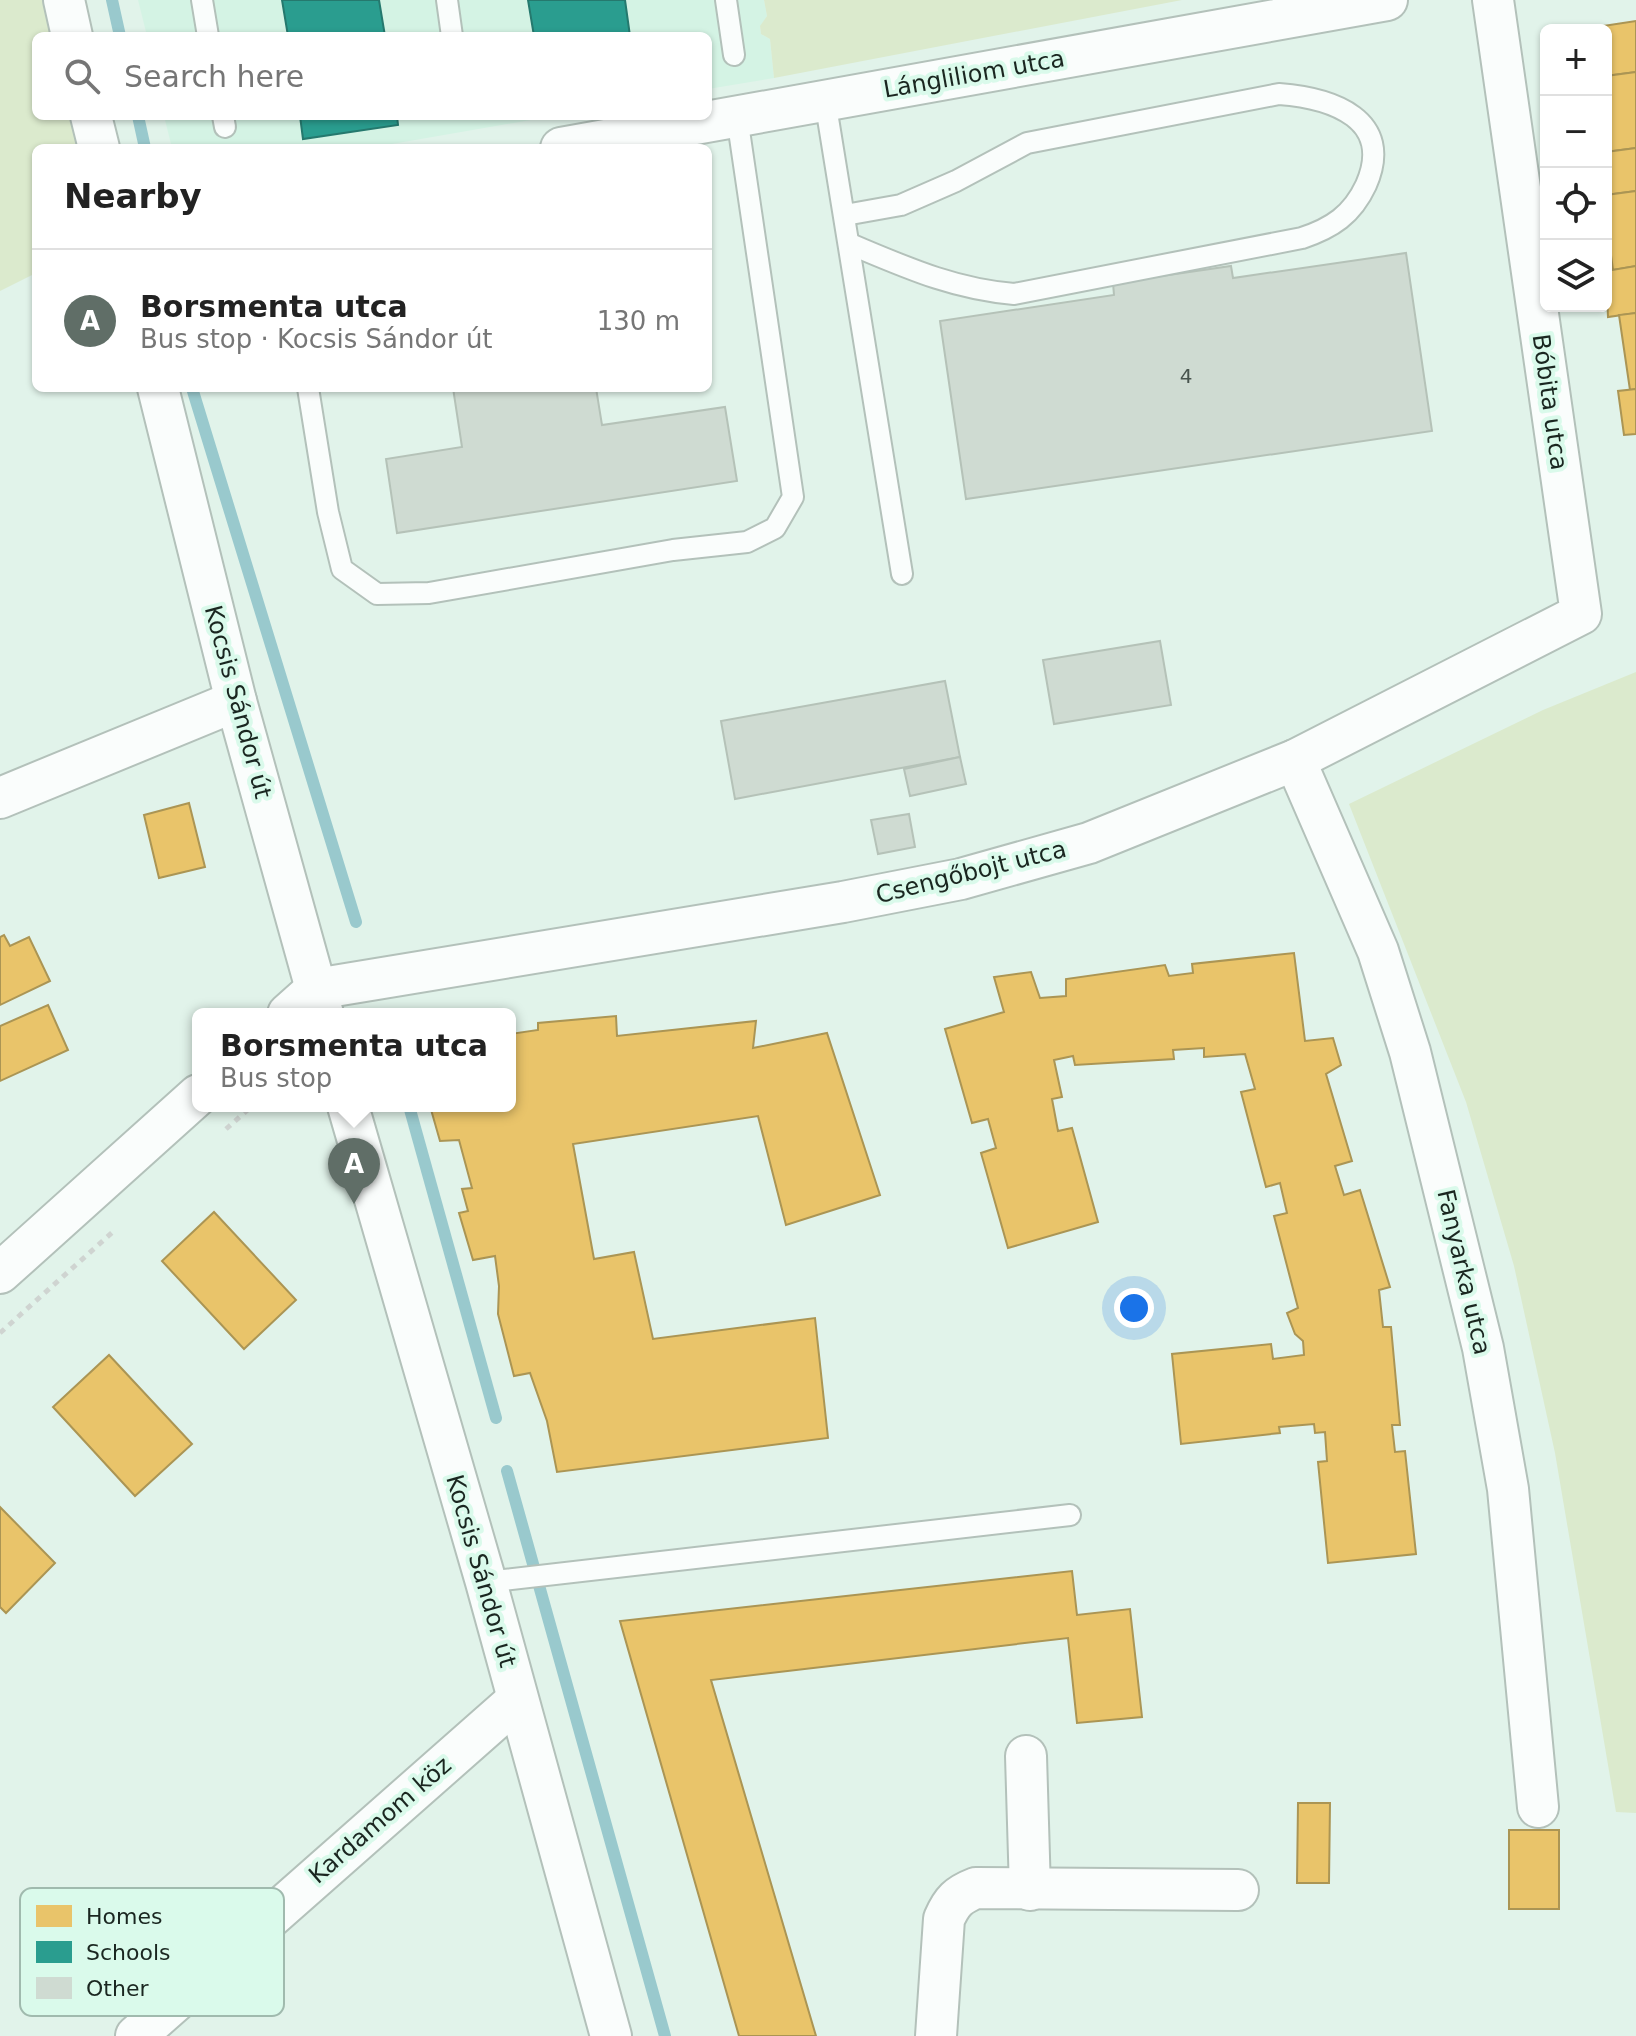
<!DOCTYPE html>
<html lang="en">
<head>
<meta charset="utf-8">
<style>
	body { margin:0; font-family:"DejaVu Sans",sans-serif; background:#f2f2f2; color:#222 }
	.controls { position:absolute; right:24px; top:24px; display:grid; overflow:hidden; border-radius:12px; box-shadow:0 2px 6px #0004 }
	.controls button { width:72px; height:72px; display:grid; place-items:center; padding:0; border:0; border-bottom:2px solid #e0e0e0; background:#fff; color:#222; font:40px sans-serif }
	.you { position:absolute; left:1134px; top:1308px; width:28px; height:28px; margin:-20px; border:6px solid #fff; border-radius:50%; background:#1a73e8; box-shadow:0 0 0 12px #1a73e833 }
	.badge { display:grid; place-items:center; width:52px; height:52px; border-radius:50%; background:#606e67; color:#fff; font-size:26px; font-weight:700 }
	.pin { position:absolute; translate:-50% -66px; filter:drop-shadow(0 2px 4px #0008) }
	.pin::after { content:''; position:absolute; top:42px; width:28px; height:24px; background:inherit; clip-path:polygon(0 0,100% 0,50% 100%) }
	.popup { position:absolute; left:192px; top:1008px; width:324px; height:104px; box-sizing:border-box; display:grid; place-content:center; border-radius:12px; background:#fff; filter:drop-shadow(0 2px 6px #0005); font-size:26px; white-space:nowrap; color:#767676 }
	.popup b { font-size:30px; color:#222 }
	.popup::after { content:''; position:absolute; left:50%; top:100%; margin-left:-16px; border:16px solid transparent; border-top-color:#fff }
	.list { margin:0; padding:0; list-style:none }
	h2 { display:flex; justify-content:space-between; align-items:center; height:104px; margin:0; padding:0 32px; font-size:34px }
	h2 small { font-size:26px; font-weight:400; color:#767676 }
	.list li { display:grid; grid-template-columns:52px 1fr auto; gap:24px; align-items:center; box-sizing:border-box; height:144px; padding:0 32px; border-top:2px solid #e0e0e0 }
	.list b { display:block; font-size:30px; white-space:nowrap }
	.list p { margin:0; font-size:26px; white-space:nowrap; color:#767676 }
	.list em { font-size:26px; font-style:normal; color:#767676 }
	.icon { flex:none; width:44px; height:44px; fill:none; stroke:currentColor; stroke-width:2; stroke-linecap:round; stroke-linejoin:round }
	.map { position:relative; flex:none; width:1636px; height:2036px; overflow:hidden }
	.search { position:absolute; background:#fff; box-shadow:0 2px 6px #0004; left:32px; top:32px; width:680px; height:88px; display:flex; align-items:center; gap:20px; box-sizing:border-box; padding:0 28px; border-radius:12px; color:#767676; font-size:30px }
	.panel { position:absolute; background:#fff; box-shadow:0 2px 6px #0004; left:32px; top:144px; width:680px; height:248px; border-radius:12px }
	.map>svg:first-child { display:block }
	.built { fill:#d4f3e4 }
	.green { fill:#dbeacd }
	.homes { fill:#e9c46a; stroke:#ab9554; stroke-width:2 }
	.schools { fill:#2a9d8f; stroke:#25796e; stroke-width:2 }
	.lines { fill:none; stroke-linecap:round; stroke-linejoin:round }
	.stream { stroke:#99c9cd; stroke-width:12 }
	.building { fill:#cfdbd2; stroke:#b5c2b8; stroke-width:2 }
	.service-casing { stroke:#b3c1ba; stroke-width:24 }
	.minor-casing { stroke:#b3c1ba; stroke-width:44 }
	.path { stroke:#cfd4d1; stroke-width:5; stroke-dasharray:6 6; stroke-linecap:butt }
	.service { stroke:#fafdfc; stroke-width:20 }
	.minor { stroke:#fafdfc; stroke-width:40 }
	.labels { text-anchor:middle; stroke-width:8; stroke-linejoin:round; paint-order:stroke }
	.number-label { font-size:20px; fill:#48544e }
	.street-label { font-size:24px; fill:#1a2620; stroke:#dafaeb }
	.key { fill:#dafaeb; stroke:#a0baae; stroke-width:2 }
	.key-label { font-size:22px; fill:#1a2620 }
</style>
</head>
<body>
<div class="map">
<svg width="1636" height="2036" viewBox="0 0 1636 2036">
	<rect width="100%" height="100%" fill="#e1f3ea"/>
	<g class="built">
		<path d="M138 0H764L767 16 760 27 761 34 770 39 774 78 708 89V36H147Z"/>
		<path d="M164 116H554L369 148H172Z"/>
	</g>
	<g class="green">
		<path d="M0 0H45L54 36H36V116H74L82 148H36V273L0 291Z"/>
		<path d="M764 0H1182L774 78 770 39 761 34 760 26 767 16Z"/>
		<path d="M1636 672V1813L1616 1812 1555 1453 1514 1266 1466 1102 1349 804 1543 710Z"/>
	</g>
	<g class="homes">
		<path d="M1636 21V72L1606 76V30H1577Z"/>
		<path d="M1636 72V148L1606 152V76Z"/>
		<path d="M1636 148V191L1606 195V152Z"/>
		<path d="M1636 191V266L1613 270 1606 218V195Z"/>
		<path d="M1636 266V313L1608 317 1606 271Z"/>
		<path d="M1636 313V389L1630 390 1619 315Z"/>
		<path d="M1636 389V434L1624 435 1618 391Z"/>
		<path d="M189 803 205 867 159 878 144 815Z"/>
		<path d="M4 935 10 946 29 937 50 981 0 1005V937Z"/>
		<path d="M1294 953 1305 1041 1333 1038 1341 1065 1326 1074 1352 1161 1335 1166 1344 1195 1360 1190 1390 1287 1379 1290 1383 1327H1391L1400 1425H1392L1395 1452 1405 1451 1416 1554 1328 1563 1318 1462 1327 1461 1325 1432 1315 1433 1314 1424 1279 1427 1280 1433 1181 1444 1172 1354 1271 1344 1273 1359 1304 1355 1303 1341 1295 1334 1287 1313 1298 1308 1274 1216 1287 1213 1280 1183 1266 1187 1241 1092 1255 1089 1245 1054 1204 1057V1048L1173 1050 1174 1059 1075 1065 1073 1056 1054 1060 1062 1097 1052 1099 1058 1131 1072 1128 1098 1222 1008 1248 981 1153 996 1148 988 1119 972 1123 945 1029 1004 1012 994 977 1031 972 1040 998 1066 996V979L1165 965 1169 976 1193 973 1192 964Z"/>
		<path d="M48 1005 68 1050 0 1081V1026Z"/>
		<path d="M616 1016 617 1036 756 1021 753 1048 827 1033 880 1195 786 1225 758 1116 573 1144 594 1259 634 1252 653 1339 815 1318 828 1438 557 1472 547 1421 530 1373 514 1376 498 1314 499 1286 495 1256 473 1260 459 1213 468 1211 462 1189 472 1188 459 1140 440 1141 430 1106H510V1034L538 1030V1023Z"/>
		<path d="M214 1212 296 1300 244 1349 162 1261Z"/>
		<path d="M109 1355 192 1444 135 1496 53 1407Z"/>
		<path d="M0 1507 55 1563 6 1613 0 1607Z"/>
		<path d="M1072 1571 1077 1615 1130 1609 1142 1717 1077 1723 1068 1638 711 1680 816 2036H739L620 1621Z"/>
		<path d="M1298 1803H1330L1329 1883H1297Z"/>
		<rect x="1509" y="1830" width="50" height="79"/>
	</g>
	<g class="schools">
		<path d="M282 0H379L385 36H288Z"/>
		<path d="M528 0H625L630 36H534Z"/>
		<path d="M300 116H397L398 125 303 139Z"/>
	</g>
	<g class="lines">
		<g class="stream">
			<path d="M112 0 120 36"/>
			<path d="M138 116 145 148"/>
			<path d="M192 388 356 922"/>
			<path d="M409 1106 496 1418"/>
			<path d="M507 1471 665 2036"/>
		</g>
	</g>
	<g class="building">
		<path d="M1406 253 1432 431 966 499 940 321 1114 295 1113 283 1231 266 1233 278Z"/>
		<path d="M453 388H596L602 425 725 407 737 481 397 533 386 459 462 447Z"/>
		<path d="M1160 641 1171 705 1054 724 1043 660Z"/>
		<path d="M945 681 960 757 735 799 721 721Z"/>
		<path d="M960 757 966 784 910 796 904 769Z"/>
		<path d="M909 814 915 847 878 854 871 820Z"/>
	</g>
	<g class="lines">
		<g class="service-casing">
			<g id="service">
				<path d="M202 0 208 36"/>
				<path d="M447 0 452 36"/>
				<path d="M726 0 734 55"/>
				<path d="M825 100 902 574"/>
				<path d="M223 116 225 127"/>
				<path d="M845 215 901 205 956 181 1027 143 1279 94C1332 98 1395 119 1366 185 1352 215 1332 228 1302 238L1014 294C953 289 905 267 850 244"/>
				<path d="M308 388 328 512 342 569 377 594 429 593 673 550 747 542 775 528 793 497 737 117"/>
				<path d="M486 1582 1070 1515"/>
			</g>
		</g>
		<g class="minor-casing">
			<g id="minor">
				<path d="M64 0 72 36"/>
				<path d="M91 116 99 148"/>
				<path d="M561 148 1387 0"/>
				<path d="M158 388 236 701 323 1014"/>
				<path d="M1295 760 1378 951 1410 1052 1483 1348 1508 1489 1538 1807"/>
				<path d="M0 798 236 701"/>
				<path d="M288 1014 316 989 843 902 961 879 1089 843 1295 760 1581 614 1493 0"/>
				<path d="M348 1106 486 1582 611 2036"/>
				<path d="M0 1273 198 1095"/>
				<path d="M1026 1756 1030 1890"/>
				<path d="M136 2036 517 1700"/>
				<path d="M936 2036 944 1919C952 1901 958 1895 976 1888L1238 1890"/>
			</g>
		</g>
		<g class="path">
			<path d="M226 1129 252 1106"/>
			<path d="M0 1333 115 1230"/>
		</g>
		<use href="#service" class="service"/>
		<use href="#minor" class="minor"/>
	</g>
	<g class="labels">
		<g class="number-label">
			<text x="1186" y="383">4</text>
		</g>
		<g class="street-label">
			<text transform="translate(974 74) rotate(-10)" y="8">Lángliliom utca</text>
			<text transform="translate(1550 402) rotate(82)" y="8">Bóbita utca</text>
			<text transform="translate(238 702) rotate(75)" y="8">Kocsis Sándor út</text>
			<text transform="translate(971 872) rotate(-14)" y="8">Csengőbojt utca</text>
			<text transform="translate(1464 1272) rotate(77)" y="8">Fanyarka utca</text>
			<text transform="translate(481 1571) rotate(74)" y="8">Kocsis Sándor út</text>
			<text transform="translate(380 1820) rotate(-41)" y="8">Kardamom köz</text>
		</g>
	</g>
	<rect x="20" y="1888" width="264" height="128" rx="12" class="key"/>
	<rect x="36" y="1905" width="36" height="22" fill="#e9c46a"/>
	<rect x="36" y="1941" width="36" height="22" fill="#2a9d8f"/>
	<rect x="36" y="1977" width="36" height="22" fill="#cfdbd2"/>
	<g class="key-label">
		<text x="86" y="1924">Homes</text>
		<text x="86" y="1960">Schools</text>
		<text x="86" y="1996">Other</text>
	</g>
</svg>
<div class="controls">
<button>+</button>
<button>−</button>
<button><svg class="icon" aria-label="locate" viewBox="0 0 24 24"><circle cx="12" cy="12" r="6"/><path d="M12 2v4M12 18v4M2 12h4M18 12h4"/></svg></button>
<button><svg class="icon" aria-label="layers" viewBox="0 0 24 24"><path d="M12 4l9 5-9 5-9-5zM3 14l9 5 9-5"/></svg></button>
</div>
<div class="you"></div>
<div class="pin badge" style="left:354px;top:1204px">A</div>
<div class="popup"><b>Borsmenta utca</b>Bus stop</div>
<div class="search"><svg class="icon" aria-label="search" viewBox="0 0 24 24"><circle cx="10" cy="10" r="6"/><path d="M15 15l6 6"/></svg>Search here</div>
<section class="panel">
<h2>Nearby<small></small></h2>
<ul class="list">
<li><span class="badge">A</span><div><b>Borsmenta utca</b><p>Bus stop · Kocsis Sándor út</p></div><em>130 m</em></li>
</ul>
</section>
</div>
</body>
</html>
